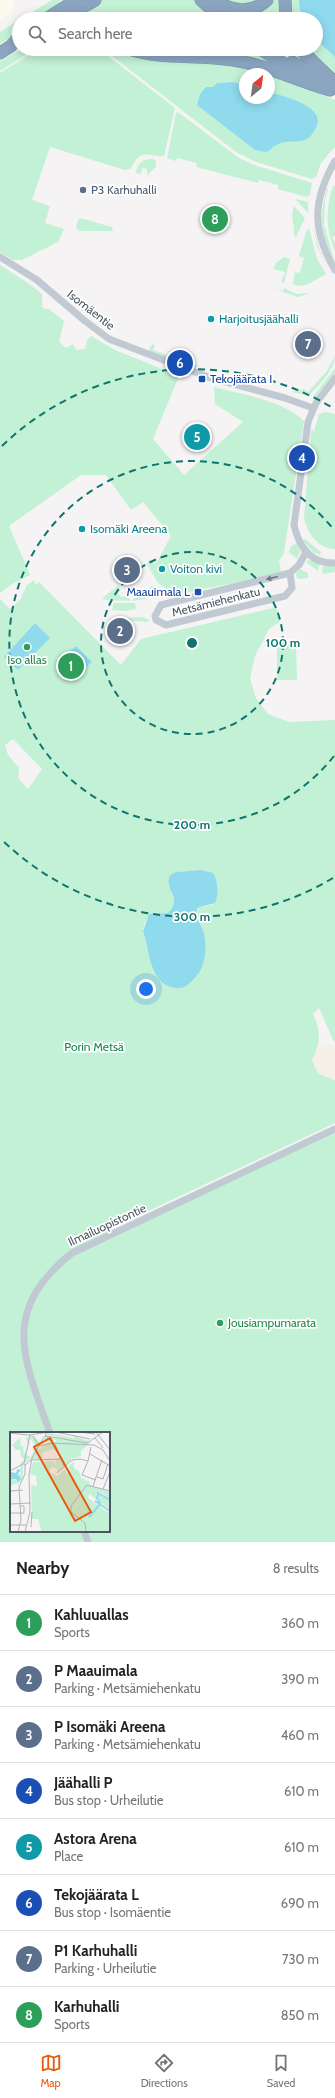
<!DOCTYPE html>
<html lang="en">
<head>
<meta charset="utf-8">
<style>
	body { margin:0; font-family:Cabin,sans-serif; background:#f6f6f6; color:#222 }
	.compass { position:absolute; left:239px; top:68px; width:36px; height:36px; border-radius:50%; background:#fff; box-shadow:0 2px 10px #0003; rotate:29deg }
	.you { position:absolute; left:146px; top:989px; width:14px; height:14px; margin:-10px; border:3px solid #fff; border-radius:50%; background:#1a73e8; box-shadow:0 0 0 6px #1a73e833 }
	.badge { display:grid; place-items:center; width:26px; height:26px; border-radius:50%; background:#ea580c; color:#fff; font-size:13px; font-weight:700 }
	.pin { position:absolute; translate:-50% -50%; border:2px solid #fff; box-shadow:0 1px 4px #0006 }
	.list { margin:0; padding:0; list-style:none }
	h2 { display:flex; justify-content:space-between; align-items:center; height:52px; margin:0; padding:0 16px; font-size:17px }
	h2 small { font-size:13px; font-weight:400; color:#767676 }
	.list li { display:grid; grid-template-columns:26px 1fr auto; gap:12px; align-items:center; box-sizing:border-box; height:56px; padding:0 16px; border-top:1px solid #e0e0e0 }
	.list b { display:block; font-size:15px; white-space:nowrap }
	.list p { margin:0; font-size:13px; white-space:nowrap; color:#767676 }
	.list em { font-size:13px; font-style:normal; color:#767676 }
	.icon { flex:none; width:22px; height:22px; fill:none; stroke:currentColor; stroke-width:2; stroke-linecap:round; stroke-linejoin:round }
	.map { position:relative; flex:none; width:335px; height:1542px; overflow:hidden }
	.search { position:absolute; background:#fff; box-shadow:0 2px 10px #0003; left:12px; right:12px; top:12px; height:44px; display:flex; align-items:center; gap:10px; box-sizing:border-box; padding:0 14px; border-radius:22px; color:#767676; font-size:15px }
	.sheet { height:500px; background:#fff }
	nav { display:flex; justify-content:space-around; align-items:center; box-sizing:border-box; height:56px; border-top:1px solid #e0e0e0; background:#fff; font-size:11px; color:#767676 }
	nav a { display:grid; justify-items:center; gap:2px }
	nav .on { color:#ea580c }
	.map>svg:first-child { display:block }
	.commercial { fill:#fdf9ef }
	.green { fill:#c3f1d5; fill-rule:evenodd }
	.sand { fill:#f5f0e5 }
	.water { fill:#90daee }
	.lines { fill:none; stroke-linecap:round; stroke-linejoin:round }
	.highway-casing { stroke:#7690ad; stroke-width:13 }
	.street { stroke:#c1cad2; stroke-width:7 }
	.highway { stroke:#8ba5c1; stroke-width:12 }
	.oneway { fill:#6e7983 }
	.ring { fill:none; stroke:#0f766e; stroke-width:2; stroke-dasharray:7 5 }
	.service-dot { fill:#5c6f8a; stroke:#fff; stroke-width:1.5 }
	.culture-dot { fill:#0f9aa8; stroke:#fff; stroke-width:1.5 }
	.transit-dot { fill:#1a4fb4; stroke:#fff; stroke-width:1.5 }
	.leisure-dot { fill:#2e9e5b; stroke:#fff; stroke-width:1.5 }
	.labels { text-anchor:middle; stroke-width:3.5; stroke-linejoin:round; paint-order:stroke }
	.service-label { font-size:12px; fill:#4e5e75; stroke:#fff; text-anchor:start }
	.street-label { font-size:12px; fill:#4a5661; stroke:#fff }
	.culture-label { font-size:12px; fill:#0d838f; stroke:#fff; text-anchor:start }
	.transit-label { font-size:12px; fill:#164399; stroke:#fff; text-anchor:start }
	.leisure-label { font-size:12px; fill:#27864d; stroke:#fff }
	.park-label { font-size:12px; fill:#17864f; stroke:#fff }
	.inset-river { fill:none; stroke:#90daee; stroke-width:2 }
	.inset-road { fill:none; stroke:#b1b4b9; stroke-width:1 }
	.view { fill:#e8590c; fill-opacity:0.15; stroke:#e8590c; stroke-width:2 }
	.inset-edge { fill:none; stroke:#4a5661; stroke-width:2 }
	.centre { fill:#0f766e; stroke:#fff; stroke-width:2 }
	.ring-label { font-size:12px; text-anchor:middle; font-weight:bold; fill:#0f766e; stroke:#fff; stroke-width:3.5; stroke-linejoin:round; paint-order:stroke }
</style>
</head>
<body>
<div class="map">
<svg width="335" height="1542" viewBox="0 0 335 1542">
	<rect width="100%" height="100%" fill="#f5f3f3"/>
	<path class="commercial" d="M0 0H15L11 12 0 20Z"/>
	<g class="green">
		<path d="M52 0H61C52 17 39 19 21 19Z"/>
		<path d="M102 0H195L215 19H92L89 14 90 9Z"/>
		<path d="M220 0H261L247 6Z"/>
		<path d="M271 0H280L282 19H236L230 14Z"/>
		<path d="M289 0H335V75L305 49H316V19H290Z"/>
		<path d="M19 20V32L0 44V32Z"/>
		<path d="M22 49H35L0 71V61Z"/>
		<path d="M38 49H99L175 108 164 156C149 158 141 146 131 169L125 170 50 147 32 200 50 206 45 223 64 229 58 242 22 260H13L0 252V73Z"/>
		<path d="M103 49C121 49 136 58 153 59 180 62 208 60 235 64 271 70 304 84 335 100V147L321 163 316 177 312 179 256 162 236 152ZM245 74H269V92C283 96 328 106 316 128 314 132 310 138 306 140 298 143 287 140 279 144 266 149 274 155 255 150L198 105 200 94 206 87H213L217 83 233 82 245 85Z"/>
		<path d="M139 49H224L213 52Z"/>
		<path d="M239 49H253L289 72 231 55Z"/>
		<path d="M276 49H296L315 70Z"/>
		<path d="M178 112 239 158 254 165 312 183 310 195 307 197 278 189V185L259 180 258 183 196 167 197 163 177 158 176 161 167 158 176 113Z"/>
		<path d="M153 159 156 161V167L147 175V169L142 168 141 174 136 173C137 162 143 159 153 159Z"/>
		<path d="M333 186H335V236L332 237 335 243V252C326 230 325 209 333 186Z"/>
		<path d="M327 188 328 189 325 201 324 225 335 263C320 239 319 214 327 188Z"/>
		<path d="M296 199 308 202V213L296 200Z"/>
		<path d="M294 206 305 218 296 237 294 236C295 226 290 216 294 206Z"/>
		<path d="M80 218 112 227 113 231H80L76 228 78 220Z"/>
		<path d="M313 225 319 249 329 270 317 247Z"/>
		<path d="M309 228 317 259 326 274C317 279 303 290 293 284L295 272 300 273 304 258 299 256 306 232Z"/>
		<path d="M284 257 290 259 284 283 281 282 285 272 273 269 276 263Z"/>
		<path d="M0 265 31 285 42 294V306L45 309H49L64 321 59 342 66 348 73 344 76 350 85 349 87 340 91 336 115 350 179 376 153 439 184 475 243 422 215 404 214 387C242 395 284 400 304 421L284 553 279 561 281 573 175 595 158 583 147 564 150 559 154 564 157 562 171 536 143 502 131 510 106 475H81L9 526 30 575 12 584 0 593Z"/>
		<path d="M272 288 283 291 284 288 296 294 311 293 298 297Z"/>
		<path d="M153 344 155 345 153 350 197 365 196 369 151 352 149 349Z"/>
		<path d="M335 355C335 369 319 386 309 395L290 392 304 389 308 392 327 371Z"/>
		<path d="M335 368V373L316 397 312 398Z"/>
		<path d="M325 412 335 414V549C318 549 308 533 304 519L311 432 312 430 314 432 319 414Z"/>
		<path d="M305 539 321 552 320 555 313 552 302 540Z"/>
		<path d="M298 543 300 552 297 559 289 552 291 546Z"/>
		<path d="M309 560H313L320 563 318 571 306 562Z"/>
		<path d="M326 566H335V572L323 574 322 567Z"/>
		<path d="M300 569 308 573V578L298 579 296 576V573Z"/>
		<path d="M34 580 36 585 39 582 121 665 141 639 273 608 278 610 280 622 269 629 255 656 250 678 256 698 268 714 289 722 335 720V1041L334 1042 319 1008 313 1014C321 1030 321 1044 312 1060L318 1073 335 1080V1123L112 1228 114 1232 335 1130V1542H0V599L10 609 20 600 27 585ZM13 739 42 769 28 789 18 778 19 768 8 755 5 745ZM202 870 208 871 212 905 197 908 195 916 198 921V975L188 985 180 988 152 966 143 931C145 914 153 914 168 913 177 903 175 896 168 885L176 872ZM11 1433H109V1531H11Z"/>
		<path d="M118 586 121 590 118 593 121 597 127 596 131 601 152 586 160 592C143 604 121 601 101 599Z"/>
		<path d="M114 603H135L136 609 125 611 112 610Z"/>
		<path d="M142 617 150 620 146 622 116 619Z"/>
		<path d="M277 644H296L297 680H277Z"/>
	</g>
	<path class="sand" d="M328 1044 335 1047V1080L318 1073 312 1060 319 1047Z"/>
	<g class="water">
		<path d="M299 0H335V57L316 39V19H301Z"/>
		<path d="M233 82 245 85V98H269V92C283 96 328 106 316 128 314 132 310 138 306 140 298 143 287 140 279 144 266 149 274 155 255 150L197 105 200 94 206 87H213L217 83Z"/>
		<path d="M35 623 50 638 18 670 4 657Z"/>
		<path d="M76 646 92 662 85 668 69 652Z"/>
		<path d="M66 655 82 672 77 677 61 660Z"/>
		<path d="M202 870 213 873C218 881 219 895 215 903L197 908C195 918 199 921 203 930 208 947 206 967 194 979 188 985 184 989 175 988 149 984 150 951 143 931L149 914 168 913C184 896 163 891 170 875L176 872Z"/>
	</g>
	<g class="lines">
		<g class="highway-casing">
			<g id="highway">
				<path d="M201 0 222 19"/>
				<path d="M213 0C231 10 250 16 267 0"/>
				<path d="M285 0 286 19"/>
				<path d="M73 3 86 19"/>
				<path d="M46 19 76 0"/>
				<path d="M62 19 95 0"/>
				<path d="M129 49C163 60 197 54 233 60 267 65 297 81 330 90"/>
				<path d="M260 49 298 72"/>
				<path d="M300 49 330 78"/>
				<path d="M0 53 11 46 19 37"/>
				<path d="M292 62 335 86"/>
			</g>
		</g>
		<g class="street">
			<path d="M335 161C312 201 312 231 335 270"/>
			<path d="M0 257 37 280 85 321 109 339 208 377 285 398 313 408"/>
			<path d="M335 378 316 403 308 422 294 525C299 547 310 564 335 563"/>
			<path d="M290 573 292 588 285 596 166 625 156 620 155 616 161 605 290 573 299 565 306 552"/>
			<path d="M50 1433C23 1357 0 1311 72 1253L335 1129"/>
			<path d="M84 1531 88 1542"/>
		</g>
		<use href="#highway" class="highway"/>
	</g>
	<defs><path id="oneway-solid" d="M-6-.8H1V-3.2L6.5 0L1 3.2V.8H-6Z"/></defs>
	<use class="oneway" href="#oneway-solid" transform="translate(272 578) rotate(166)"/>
	<g class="ring">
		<circle cx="192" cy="643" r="91"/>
		<path d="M334 756A182 182 0 1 1 334 530"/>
		<path d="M333 878A274 274 0 0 1 2 840M2 446A274 274 0 0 1 333 408"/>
	</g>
	<circle class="service-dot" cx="83" cy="190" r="4"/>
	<g class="culture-dot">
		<circle cx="211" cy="319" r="4"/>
		<circle cx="82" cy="529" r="4"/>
		<circle cx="162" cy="569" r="4"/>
	</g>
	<g class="transit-dot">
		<rect x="198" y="375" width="8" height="8" rx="2"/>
		<rect x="194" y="588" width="8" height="8" rx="2"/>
	</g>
	<g class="leisure-dot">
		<circle cx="27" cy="647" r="4"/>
		<circle cx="220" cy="1323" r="4"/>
	</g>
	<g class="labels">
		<g class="service-label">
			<text x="91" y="194">P3 Karhuhalli</text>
		</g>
		<g class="street-label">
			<text transform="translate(91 310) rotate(38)" y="4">Isomäentie</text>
			<text transform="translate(216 602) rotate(-14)" y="4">Metsämiehenkatu</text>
			<text transform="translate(107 1225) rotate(-25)" y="4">Ilmailuopistontie</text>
		</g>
		<g class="culture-label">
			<text x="219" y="323">Harjoitusjäähalli</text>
			<text x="90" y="533">Isomäki Areena</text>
			<text x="170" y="573">Voiton kivi</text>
		</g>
		<g class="transit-label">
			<text x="210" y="383">Tekojäärata I</text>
			<text x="190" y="596" text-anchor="end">Maauimala L</text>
		</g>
		<g class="leisure-label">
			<text x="27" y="664">Iso allas</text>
			<text x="228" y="1327" text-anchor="start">Jousiampumarata</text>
		</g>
		<g class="park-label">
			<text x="94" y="1051">Porin Metsä</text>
		</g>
	</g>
	<g transform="translate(10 1432)">
		<rect width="100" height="100" fill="#f5f3f3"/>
		<path d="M35 0 64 6V4L81 10 71 19V24L62 27 61 23V28L47 41V37L42 35 39 40 48 44 54 37 57 42 60 40 58 34 64 30V36L69 39 71 46 80 50 79 53 100 60V67L90 60 86 62V67L80 62 78 66 100 82V100H32L28 87H22L21 53 27 54 26 44 20 42 23 30 43 29 46 33 45 28 50 26 44 17 31 21 33 25 32 27H22L25 20 37 11 46 10V8L36 10 34 6 50 5 37 3ZM20 2 18 3H16L22 2 30 10 22 26 13 32V47L9 51 0 54V42L3 48 6 47 11 41 10 32 15 27 11 25 10 18H6L2 13 10 6 11 14H18L17 17V14L13 15 14 21 16 18 15 22 21 25 26 15 20 6 19 9 20 10 18 18 17 21 19 13 15 5 19 6ZM88 62 100 68V77L89 69Z" fill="#c3f1d5"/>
		<path d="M7 37 11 38 8 42 11 47 8 50 6 47H0V40L6 41Z" fill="#90daee"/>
		<path class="inset-river" d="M85 69 100 79M91 73 87 66 88 61 100 68M79 85 90 72"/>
		<path class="inset-road" d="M35 0 36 4 77 11 93 0M45 0 80 7M69 0 85 2M86 0 100 18M0 1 18 3 33 1M23 4 29 14 42 11M85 6 93 16M41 11 84 13 93 18 100 29M45 12 54 34M80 22 100 34M78 29 81 15M14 31 20 3M15 33 21 28 50 27M0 39 13 32M47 41 62 28 70 27 78 29 72 43 86 48M87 45 93 47 98 32M83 54 92 28M93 57 100 40M0 59 13 58M10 71 9 55 15 42V32H12M0 72 21 71M0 81H14V74H10M0 93H16M21 95 22 80M8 100 11 88 10 72M15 100 20 80 19 43 22 26 34 5 36 4 43 11M76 100 75 91 61 80V74L77 53 100 59"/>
		<path class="view" d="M40 6 81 80 65 89 24 15Z"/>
		<rect width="100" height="100" class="inset-edge"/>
	</g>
	<circle cx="192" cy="643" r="6" class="centre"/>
	<g class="ring-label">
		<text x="283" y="647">100 m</text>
		<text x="192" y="829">200 m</text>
		<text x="192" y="921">300 m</text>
	</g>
</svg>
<svg class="compass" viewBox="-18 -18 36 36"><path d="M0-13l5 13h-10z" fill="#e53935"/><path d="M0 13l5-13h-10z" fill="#767676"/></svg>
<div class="you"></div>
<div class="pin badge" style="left:71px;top:666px;background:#2e9e5b">1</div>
<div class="pin badge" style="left:120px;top:631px;background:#5c6f8a">2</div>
<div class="pin badge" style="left:127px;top:570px;background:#5c6f8a">3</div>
<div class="pin badge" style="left:302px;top:458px;background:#1a4fb4">4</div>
<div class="pin badge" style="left:197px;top:437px;background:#0f9aa8">5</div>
<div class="pin badge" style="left:180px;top:363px;background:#1a4fb4">6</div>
<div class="pin badge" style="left:308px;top:344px;background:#5c6f8a">7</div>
<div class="pin badge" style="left:215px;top:219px;background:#2e9e5b">8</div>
<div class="search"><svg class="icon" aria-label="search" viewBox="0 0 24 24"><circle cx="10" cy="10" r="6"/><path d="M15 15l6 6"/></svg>Search here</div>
</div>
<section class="sheet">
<h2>Nearby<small>8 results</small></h2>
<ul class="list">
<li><span class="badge" style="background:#2e9e5b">1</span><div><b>Kahluuallas</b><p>Sports</p></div><em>360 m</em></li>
<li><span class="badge" style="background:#5c6f8a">2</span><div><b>P Maauimala</b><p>Parking · Metsämiehenkatu</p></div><em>390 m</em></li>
<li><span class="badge" style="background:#5c6f8a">3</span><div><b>P Isomäki Areena</b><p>Parking · Metsämiehenkatu</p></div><em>460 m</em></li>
<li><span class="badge" style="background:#1a4fb4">4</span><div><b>Jäähalli P</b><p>Bus stop · Urheilutie</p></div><em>610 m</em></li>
<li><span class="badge" style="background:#0f9aa8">5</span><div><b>Astora Arena</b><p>Place</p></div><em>610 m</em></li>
<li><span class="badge" style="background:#1a4fb4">6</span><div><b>Tekojäärata L</b><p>Bus stop · Isomäentie</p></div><em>690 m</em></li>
<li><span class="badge" style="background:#5c6f8a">7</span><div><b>P1 Karhuhalli</b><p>Parking · Urheilutie</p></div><em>730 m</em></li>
<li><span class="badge" style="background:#2e9e5b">8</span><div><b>Karhuhalli</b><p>Sports</p></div><em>850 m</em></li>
</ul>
</section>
<nav>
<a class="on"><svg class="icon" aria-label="map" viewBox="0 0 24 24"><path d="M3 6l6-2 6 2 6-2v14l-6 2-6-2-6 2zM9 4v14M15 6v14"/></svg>Map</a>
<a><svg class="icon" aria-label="directions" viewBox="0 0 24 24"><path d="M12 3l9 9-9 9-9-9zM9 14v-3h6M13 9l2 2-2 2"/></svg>Directions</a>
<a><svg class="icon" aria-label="saved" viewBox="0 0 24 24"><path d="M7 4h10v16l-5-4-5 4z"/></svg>Saved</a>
</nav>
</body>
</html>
